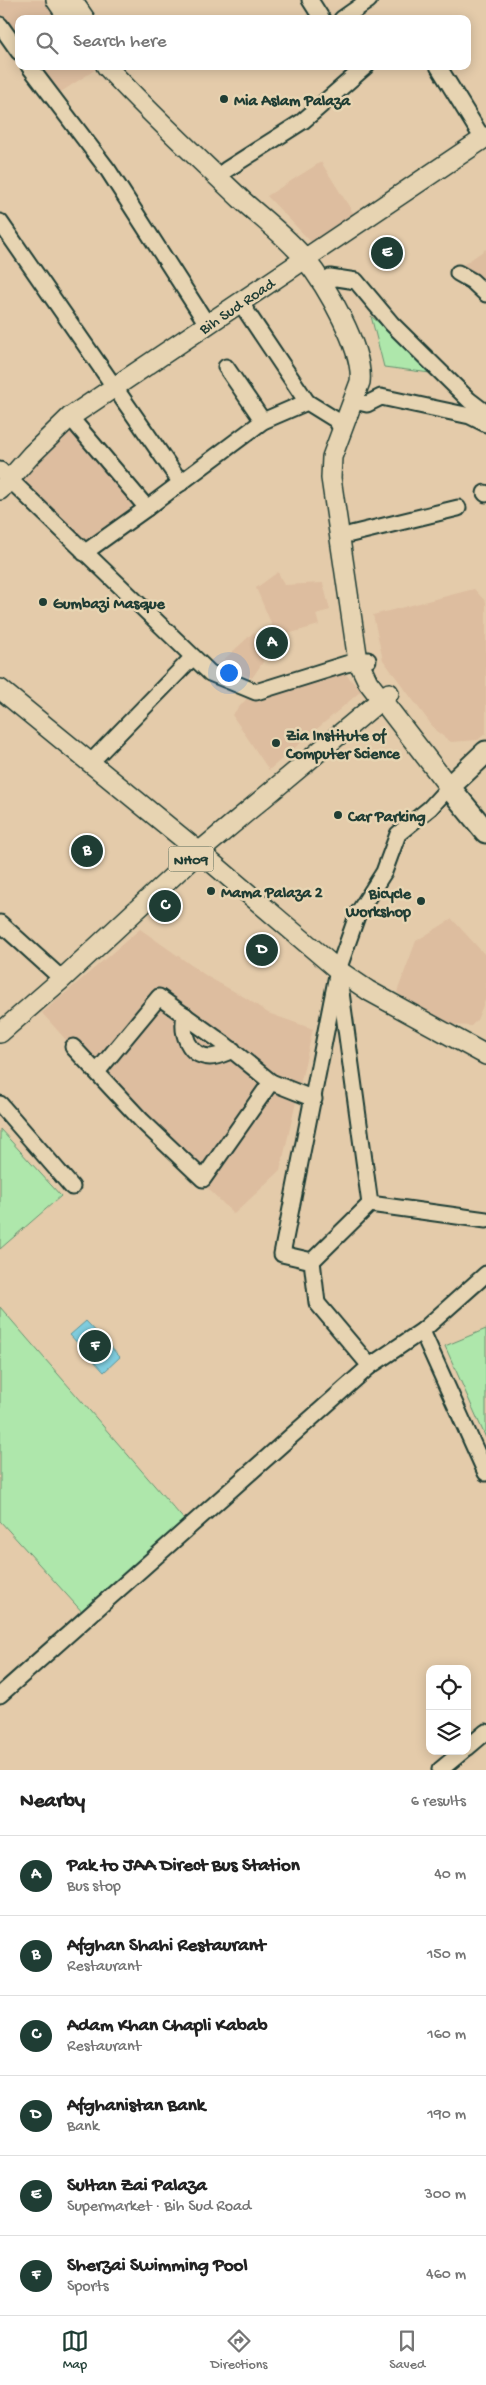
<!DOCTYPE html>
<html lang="en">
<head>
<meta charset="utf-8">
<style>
	body { margin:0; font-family:"Gochi Hand",sans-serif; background:#f6f6f6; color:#222 }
	.controls { position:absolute; right:15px; bottom:15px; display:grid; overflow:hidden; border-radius:10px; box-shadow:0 2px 12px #0003 }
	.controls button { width:45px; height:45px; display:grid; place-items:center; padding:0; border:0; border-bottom:1px solid #e0e0e0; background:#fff; color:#222; font:25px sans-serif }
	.you { position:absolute; left:228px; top:672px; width:18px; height:18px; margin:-12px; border:4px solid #fff; border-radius:50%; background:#1a73e8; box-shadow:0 0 0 8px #1a73e833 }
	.badge { display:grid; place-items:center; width:32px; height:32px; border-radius:50%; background:#1f3d34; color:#fff; font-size:16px; font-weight:700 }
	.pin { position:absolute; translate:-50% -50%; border:2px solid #fff; box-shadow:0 1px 5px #0006 }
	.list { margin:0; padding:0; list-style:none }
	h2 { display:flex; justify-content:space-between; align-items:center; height:65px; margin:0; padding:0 20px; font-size:21px }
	h2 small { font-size:16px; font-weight:400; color:#767676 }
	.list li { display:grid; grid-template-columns:32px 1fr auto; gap:15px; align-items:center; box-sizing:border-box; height:80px; padding:0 20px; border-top:1px solid #e0e0e0 }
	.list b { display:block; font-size:19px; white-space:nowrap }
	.list p { margin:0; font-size:16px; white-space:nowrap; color:#767676 }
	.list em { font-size:16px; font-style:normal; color:#767676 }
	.icon { flex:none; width:28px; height:28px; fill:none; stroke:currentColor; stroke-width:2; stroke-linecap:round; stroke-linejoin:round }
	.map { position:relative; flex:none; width:486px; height:1770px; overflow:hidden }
	.search { position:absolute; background:#fff; box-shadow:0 2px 12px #0003; left:15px; right:15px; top:15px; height:55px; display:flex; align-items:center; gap:12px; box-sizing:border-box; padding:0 18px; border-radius:10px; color:#767676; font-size:19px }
	.sheet { height:545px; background:#fff }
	nav { display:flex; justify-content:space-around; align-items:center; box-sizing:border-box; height:70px; border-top:1px solid #e0e0e0; background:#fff; font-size:14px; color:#767676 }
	nav a { display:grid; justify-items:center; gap:2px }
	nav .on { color:#1f3d34 }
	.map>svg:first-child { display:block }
	.built { fill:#ddbd9f }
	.green { fill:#aee7ab; stroke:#669270 }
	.water { fill:#7fccde; stroke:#59939a }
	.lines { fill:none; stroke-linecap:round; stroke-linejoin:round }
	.minor-casing { stroke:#1f3d34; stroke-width:19 }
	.major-casing { stroke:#1f3d34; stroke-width:22 }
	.highway-casing { stroke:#1f3d34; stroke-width:25 }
	.minor { stroke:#e7d4b2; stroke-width:15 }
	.major { stroke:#e7d4b2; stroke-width:19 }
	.highway { stroke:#e7d4b2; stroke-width:21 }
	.poi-dot { fill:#1f3d34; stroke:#e7d4b2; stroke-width:2 }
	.labels { text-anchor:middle; stroke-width:5; stroke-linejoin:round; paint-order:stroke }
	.shield { fill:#e7d4b2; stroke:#5b6a5a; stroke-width:1 }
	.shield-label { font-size:15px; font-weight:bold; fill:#1f3d34 }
	.poi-label { font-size:16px; font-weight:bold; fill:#1f3d34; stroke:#e7d4b2; text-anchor:start }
	.street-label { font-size:16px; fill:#1f3d34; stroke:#e7d4b2 }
</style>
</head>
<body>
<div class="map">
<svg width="486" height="1770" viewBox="0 0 486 1770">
	<rect width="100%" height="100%" fill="#e4cbaa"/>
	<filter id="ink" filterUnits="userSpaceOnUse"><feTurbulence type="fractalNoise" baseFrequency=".02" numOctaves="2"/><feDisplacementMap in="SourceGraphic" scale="10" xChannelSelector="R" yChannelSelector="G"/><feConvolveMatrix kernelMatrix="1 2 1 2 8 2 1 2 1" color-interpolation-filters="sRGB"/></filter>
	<g filter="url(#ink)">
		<g class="built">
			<path d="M0 0H53L66 19H19V47L0 20Z"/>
			<path d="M32 66H101L53 97Z"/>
			<path d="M321 162 357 219 315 246 267 196Z"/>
			<path d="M486 249V290L460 267Z"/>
			<path d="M71 418 140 499 82 550 16 473Z"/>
			<path d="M278 572 284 585 323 583 330 610 316 614 319 625 277 637 256 588Z"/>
			<path d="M474 589 486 602V733L478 740 451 742 436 731 383 660 373 615Z"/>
			<path d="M254 632 263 662 252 678 219 664Z"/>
			<path d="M342 670 361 691 269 770 232 715 251 694Z"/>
			<path d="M452 919 486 956V998L477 1020 471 1026 435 1024 397 992 416 941Z"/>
			<path d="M140 929 208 977 246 998 268 1013 313 1029 280 1171 234 1214 133 1115 42 1013Z"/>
		</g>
		<g class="green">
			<path d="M371 316 438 374 384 367Z"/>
			<path d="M0 1129 61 1196 0 1249Z"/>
			<path d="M0 1307 186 1522 85 1615 0 1521Z"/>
			<path d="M486 1329V1438L445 1346Z"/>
		</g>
		<path class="water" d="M86 1321 120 1357 104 1372 70 1335Z"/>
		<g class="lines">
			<g class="minor-casing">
				<g id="minor">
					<path d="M310 0 322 19"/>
					<path d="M342 19 369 0"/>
					<path d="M0 25 19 52"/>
					<path d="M29 66 108 170 207 324"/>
					<path d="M438 66 483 139 485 137 486 139"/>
					<path d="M226 170 303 121 366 66"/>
					<path d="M0 222 181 483"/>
					<path d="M458 273 472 281 486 294"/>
					<path d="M330 277 356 281 392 324 469 400 486 413"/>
					<path d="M240 302 307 402"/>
					<path d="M226 367 263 421"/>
					<path d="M354 401 367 404 381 397 470 416 486 424"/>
					<path d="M70 417 147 508 263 421 307 402 336 420 342 430"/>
					<path d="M0 470 210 673 256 692 346 664 368 660"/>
					<path d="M485 493 486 494"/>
					<path d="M351 534 458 508"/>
					<path d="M84 553 147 508"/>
					<path d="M90 763 193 657"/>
					<path d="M0 923 62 979"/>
					<path d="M340 985 370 1204"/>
					<path d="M185 1015C181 1033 188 1056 210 1057 218 1057 225 1053 233 1050"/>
					<path d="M73 1047 142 1121 203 1179 271 1082"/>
					<path d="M97 1072 159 997 223 1043 271 1082 314 1099"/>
					<path d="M0 1104 72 1187"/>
					<path d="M312 1261 370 1204 486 1220"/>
					<path d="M486 1274 422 1331 486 1473"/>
					<path d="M422 1331 370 1366 317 1303 312 1261 282 1254 338 970 358 913 384 872 398 834 430 808 449 787"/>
					<path d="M0 1695 370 1366"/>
					<path d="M467 1748 486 1732"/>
					<path d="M440 1770 463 1751"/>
				</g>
			</g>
			<g class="major-casing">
				<g id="major">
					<path d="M56 0 69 19"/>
					<path d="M72 0 85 19"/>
					<path d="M106 66C150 114 197 157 244 202 264 220 288 238 305 259 326 285 364 350 360 382L332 457 331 478 358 661 368 682 449 787"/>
					<path d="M0 490 31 455 70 417 486 137"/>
					<path d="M0 689 203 855 338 970 369 991 486 1055"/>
					<path d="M0 1033 62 979 199 852 389 693"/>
				</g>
			</g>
			<g class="highway-casing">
				<path id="highway" d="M486 752 449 787 486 832"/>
			</g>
			<use href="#minor" class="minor"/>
			<use href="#major" class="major"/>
			<use href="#highway" class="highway"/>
		</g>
	</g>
	<g class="poi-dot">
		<circle cx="224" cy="99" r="5"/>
		<circle cx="43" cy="602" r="5"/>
		<circle cx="276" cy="743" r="5"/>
		<circle cx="338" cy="815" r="5"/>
		<circle cx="211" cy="891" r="5"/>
		<circle cx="421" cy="901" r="5"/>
	</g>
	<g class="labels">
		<rect class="shield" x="168.5" y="846.5" width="45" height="25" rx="4"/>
		<g class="shield-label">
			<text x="191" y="864">NH09</text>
		</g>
		<g class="poi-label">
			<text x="234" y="105">Mia Aslam Palaza</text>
			<text x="53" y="608">Gumbazi Masque</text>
			<text x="286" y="740">Zia Institute of<tspan x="286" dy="18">Computer Science</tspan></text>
			<text x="348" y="821">Car Parking</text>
			<text x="221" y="897">Mama Palaza 2</text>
			<text x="411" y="898" text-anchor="end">Bicycle<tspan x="411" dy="18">Workshop</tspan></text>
		</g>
		<g class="street-label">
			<text transform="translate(236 305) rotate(-34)" y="6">Bih Sud Road</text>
		</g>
	</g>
</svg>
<div class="controls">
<button><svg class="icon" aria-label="locate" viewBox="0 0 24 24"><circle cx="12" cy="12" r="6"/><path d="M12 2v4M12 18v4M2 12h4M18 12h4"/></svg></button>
<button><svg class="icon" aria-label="layers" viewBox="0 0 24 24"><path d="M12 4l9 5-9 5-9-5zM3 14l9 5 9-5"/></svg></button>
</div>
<div class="you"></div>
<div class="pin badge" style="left:272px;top:643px">A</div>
<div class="pin badge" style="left:87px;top:851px">B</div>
<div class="pin badge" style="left:165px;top:906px">C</div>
<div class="pin badge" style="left:262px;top:950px">D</div>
<div class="pin badge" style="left:387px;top:253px">E</div>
<div class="pin badge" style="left:95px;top:1346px">F</div>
<div class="search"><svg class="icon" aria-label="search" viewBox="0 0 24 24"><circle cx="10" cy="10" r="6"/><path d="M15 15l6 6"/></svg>Search here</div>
</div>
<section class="sheet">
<h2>Nearby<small>6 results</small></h2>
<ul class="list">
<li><span class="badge">A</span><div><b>Pak to JAA Direct Bus Station</b><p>Bus stop</p></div><em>40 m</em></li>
<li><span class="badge">B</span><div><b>Afghan Shahi Restaurant</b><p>Restaurant</p></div><em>150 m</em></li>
<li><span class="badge">C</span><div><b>Adam Khan Chapli Kabab</b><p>Restaurant</p></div><em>160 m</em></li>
<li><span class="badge">D</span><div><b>Afghanistan Bank</b><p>Bank</p></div><em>190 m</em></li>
<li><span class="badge">E</span><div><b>Sultan Zai Palaza</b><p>Supermarket · Bih Sud Road</p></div><em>300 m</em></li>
<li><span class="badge">F</span><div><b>Sherzai Swimming Pool</b><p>Sports</p></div><em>460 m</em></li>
</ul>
</section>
<nav>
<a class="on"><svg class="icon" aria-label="map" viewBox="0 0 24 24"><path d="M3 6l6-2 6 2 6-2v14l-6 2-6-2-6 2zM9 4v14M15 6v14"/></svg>Map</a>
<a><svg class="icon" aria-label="directions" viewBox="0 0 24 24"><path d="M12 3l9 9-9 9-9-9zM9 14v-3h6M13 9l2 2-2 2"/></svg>Directions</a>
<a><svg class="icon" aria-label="saved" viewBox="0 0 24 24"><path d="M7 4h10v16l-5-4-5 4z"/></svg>Saved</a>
</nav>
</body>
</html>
